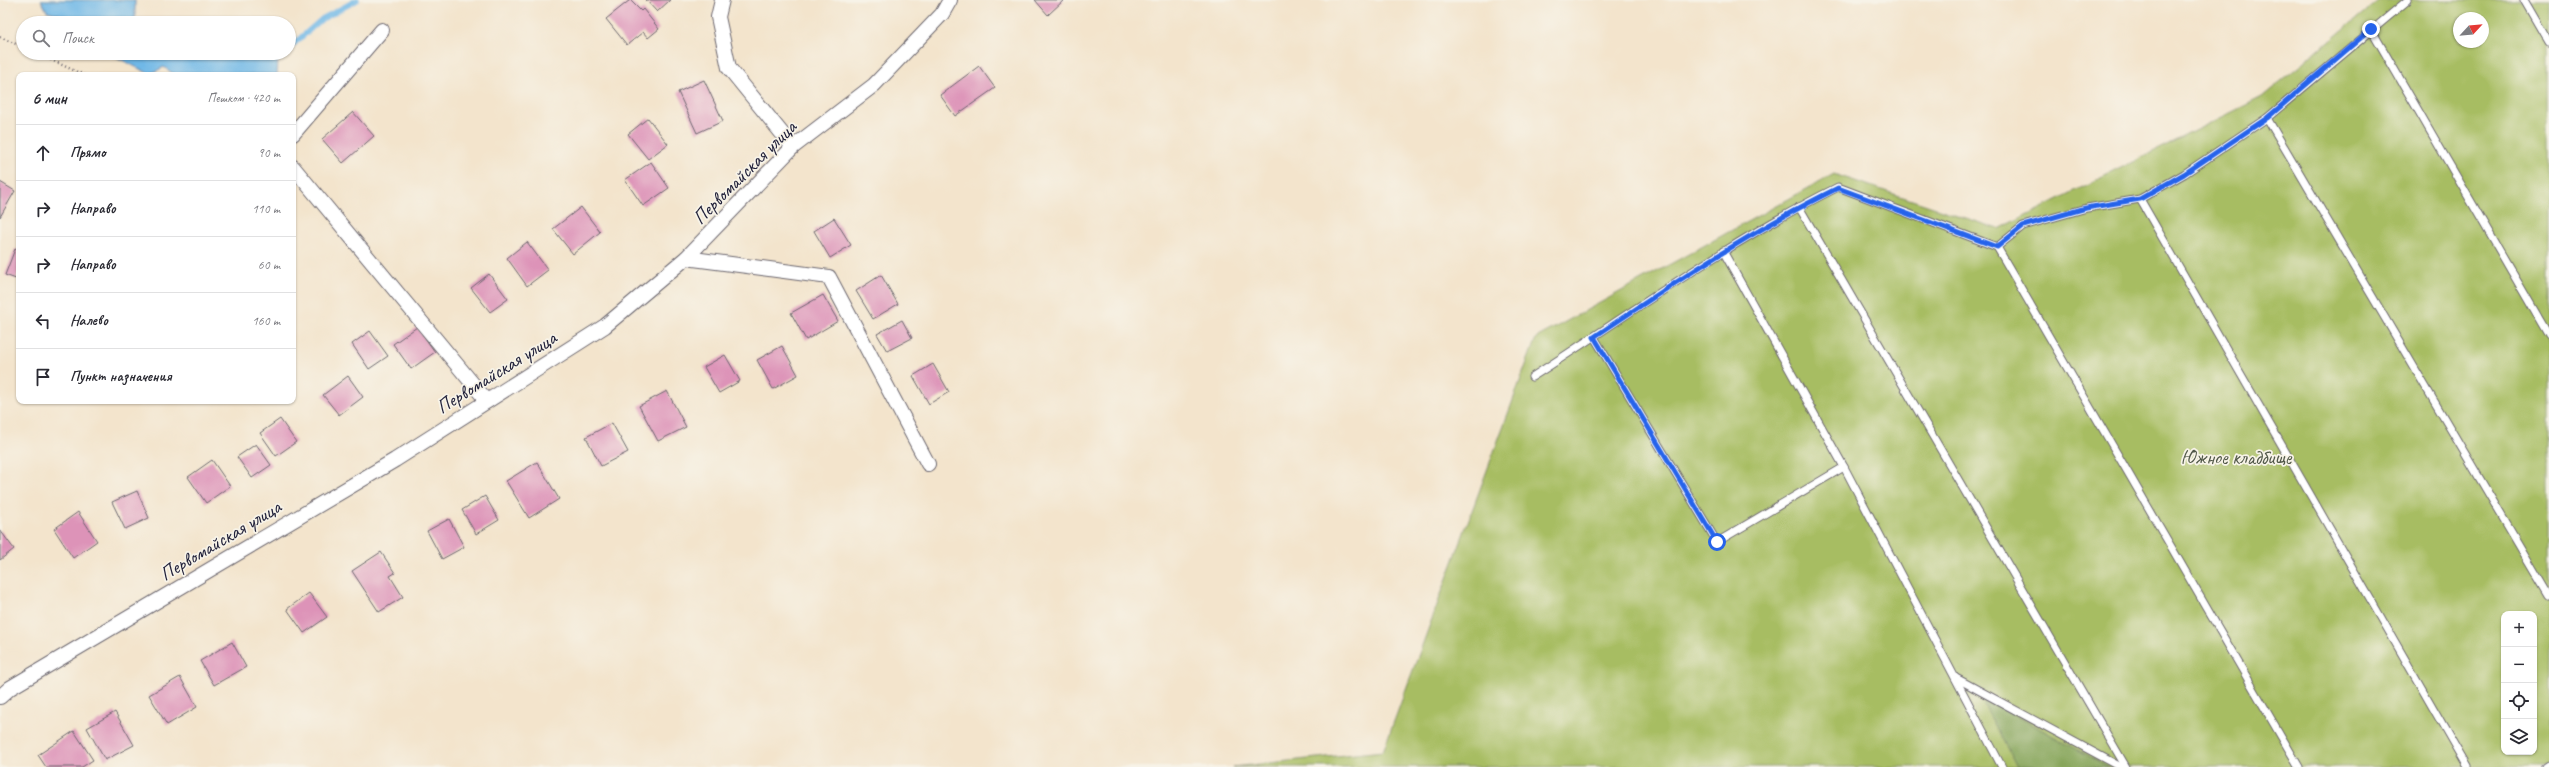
<!DOCTYPE html>
<html lang="ru">
<head>
<meta charset="utf-8">
<style>
	body { margin:0; font-family:Caveat,sans-serif; background:#f7f7f7; color:#2b2b33 }
	.controls { position:absolute; right:12px; bottom:12px; display:grid; overflow:hidden; border-radius:8px; box-shadow:0 1px 3px #0004 }
	.controls button { width:36px; height:36px; display:grid; place-items:center; padding:0; border:0; border-bottom:1px solid #e1e1e2; background:#fff; color:#2b2b33; font:20px sans-serif }
	.compass { position:absolute; left:2453px; top:12px; width:36px; height:36px; border-radius:50%; background:#fff; box-shadow:0 1px 3px #0004; rotate:64deg }
	.stop { position:absolute; width:12px; height:12px; margin:-9px; border:3px solid #2563eb; border-radius:50%; background:#fff }
	.stop.end { background:#2563eb; border-color:#fff; box-shadow:0 1px 4px #0008 }
	.list { margin:0; padding:0; list-style:none }
	h2 { display:flex; justify-content:space-between; align-items:center; height:52px; margin:0; padding:0 16px; font-size:17px }
	h2 small { font-size:13px; font-weight:400; color:#7c7c81 }
	.list li { display:grid; grid-template-columns:26px 1fr auto; gap:12px; align-items:center; box-sizing:border-box; height:56px; padding:0 16px; border-top:1px solid #e1e1e2 }
	.list b { display:block; font-size:15px; white-space:nowrap }
	.list em { font-size:13px; font-style:normal; color:#7c7c81 }
	.icon { flex:none; width:22px; height:22px; fill:none; stroke:currentColor; stroke-width:2; stroke-linecap:round; stroke-linejoin:round }
	.map { position:relative; flex:none; width:2549px; height:767px; overflow:hidden }
	.search { position:absolute; background:#fff; box-shadow:0 1px 3px #0004; left:16px; top:16px; width:280px; height:44px; display:flex; align-items:center; gap:10px; box-sizing:border-box; padding:0 14px; border-radius:22px; color:#7c7c81; font-size:15px }
	.panel { position:absolute; background:#fff; box-shadow:0 1px 3px #0004; left:16px; top:72px; width:280px; height:332px; border-radius:8px }
	.map>svg:first-child { display:block }
	.green { fill:#a7bd62; stroke:#64704e; fill-rule:evenodd }
	.forest { fill:#85a458; stroke:#54634a }
	.water { fill:#6fb8e7; stroke:#486d91 }
	.lines { fill:none; stroke-linecap:round; stroke-linejoin:round }
	.stream { stroke:#6fb8e7; stroke-width:5.5 }
	.building { fill:#dd93b8 }
	.service-casing { stroke:#6b666e; stroke-width:9 }
	.minor-casing { stroke:#6b666e; stroke-width:16 }
	.path { stroke:#6b666e; stroke-width:2.5; stroke-dasharray:1 3; stroke-linecap:butt }
	.service { stroke:#fff; stroke-width:7 }
	.minor { stroke:#fff; stroke-width:14 }
	.route { stroke:#2563eb; stroke-width:5 }
	.labels { text-anchor:middle; stroke-width:3.5; stroke-linejoin:round; paint-order:stroke }
	.street-label { font-size:20px; fill:#22223b; stroke:#f7f3e8 }
	.park-label { font-size:20px; fill:#515849; stroke:#f7f3e8 }
</style>
</head>
<body>
<div class="map">
<svg width="2549" height="767" viewBox="0 0 2549 767">
	<rect width="100%" height="100%" fill="#f7f3e8"/>
	<filter id="ink" filterUnits="userSpaceOnUse"><feTurbulence type="fractalNoise" baseFrequency=".025" numOctaves="2"/><feDisplacementMap in="SourceGraphic" scale="8" xChannelSelector="R" yChannelSelector="G"/><feConvolveMatrix kernelMatrix="1 2 1 2 8 2 1 2 1" color-interpolation-filters="sRGB"/></filter>
	<filter id="wash" filterUnits="userSpaceOnUse"><feTurbulence type="fractalNoise" baseFrequency=".012" numOctaves="4" result="noise"/><feDisplacementMap in="SourceGraphic" scale="16" xChannelSelector="R" yChannelSelector="G"/><feGaussianBlur stdDeviation="0.9" result="paint"/><feColorMatrix in="noise" values="0 0 0 0 0 0 0 0 0 0 0 0 0 0 0 0 0 1.4 0 .05"/><feComposite in="paint" operator="in"/></filter>
	<g filter="url(#wash)">
		<rect width="100%" height="100%" fill="#f3e4cc"/>
		<path class="green" d="M2379 0H2549V767H1232L1383 751 1536 338 1834 174 1999 229 2262 97ZM2459 18H2483V42H2459ZM2504 614H2534V752H2504Z"/>
		<path class="forest" d="M1979 695 2109 767H2017Z"/>
		<g class="water">
			<path d="M41 0H135V22L205 19 209 23H94L47 11Z"/>
			<path d="M108 53H269L278 59 277 75H175L164 67 150 74Z"/>
		</g>
		<g class="lines">
			<g class="stream">
				<path d="M289 48 322 19 357 0"/>
				<path d="M271 63 283 53"/>
			</g>
		</g>
		<g id="blocks">
			<g class="building">
				<path d="M630 0 641 11 643 9 659 29 648 38 643 32 627 45 606 19Z"/>
				<path d="M646 0H670L657 12Z"/>
				<path d="M1035 0H1064L1048 15Z"/>
				<path d="M979 66 995 88 955 116 940 95Z"/>
				<path d="M704 80 723 121 697 133 678 92Z"/>
				<path d="M353 112 374 136 343 163 322 139Z"/>
				<path d="M648 118 668 144 648 159 628 134Z"/>
				<path d="M651 162 669 188 643 206 625 180Z"/>
				<path d="M0 182 15 191 0 217Z"/>
				<path d="M581 207 600 232 573 254 553 229Z"/>
				<path d="M834 218 851 245 830 258 814 231Z"/>
				<path d="M527 242 548 270 527 286 507 258Z"/>
				<path d="M15 249 19 251V270L16 279 5 275Z"/>
				<path d="M489 274 508 299 490 312 471 288Z"/>
				<path d="M881 275 898 304 873 319 856 291Z"/>
				<path d="M823 295 838 321 806 340 791 313Z"/>
				<path d="M902 320 912 338 887 351 877 334Z"/>
				<path d="M417 327 435 352 411 369 393 344Z"/>
				<path d="M370 331 388 356 369 369 352 344Z"/>
				<path d="M782 346 798 375 773 389 757 360Z"/>
				<path d="M725 355 740 381 719 393 704 367Z"/>
				<path d="M933 364 949 392 929 404 913 376Z"/>
				<path d="M348 376 363 397 339 415 323 395Z"/>
				<path d="M667 391 686 427 658 441 639 406Z"/>
				<path d="M280 419 296 442 276 456 260 433Z"/>
				<path d="M612 423 628 452 601 466 586 437Z"/>
				<path d="M256 444 271 465 252 478 237 457Z"/>
				<path d="M212 460 230 486 206 503 188 477Z"/>
				<path d="M537 462 559 499 529 518 506 481Z"/>
				<path d="M137 491 149 518 125 529 112 502Z"/>
				<path d="M485 496 499 520 476 534 462 510Z"/>
				<path d="M78 512 97 541 73 558 54 529Z"/>
				<path d="M449 519 464 547 442 559 427 531Z"/>
				<path d="M0 530 14 549 0 560Z"/>
				<path d="M381 552 395 573 390 576 403 597 379 612 352 571Z"/>
				<path d="M309 593 327 617 304 633 287 609Z"/>
				<path d="M232 642 246 667 214 685 200 661Z"/>
				<path d="M180 677 197 707 167 725 149 695Z"/>
				<path d="M115 712 134 745 105 760 87 728Z"/>
				<path d="M74 731 93 760 82 767H46L38 755Z"/>
			</g>
		</g>
	</g>
	<g filter="url(#ink)">
		<use href="#blocks" fill-opacity="0" stroke="#6b666e" stroke-width="1"/>
		<g class="lines">
			<g class="service-casing">
				<g id="service">
					<path d="M2524 0 2549 43"/>
					<path d="M2371 29 2549 336"/>
					<path d="M2267 118 2549 596"/>
					<path d="M2140 199 2467 767"/>
					<path d="M1799 207 2126 767"/>
					<path d="M1997 247 2299 767"/>
					<path d="M1723 251 1844 467 2002 767"/>
					<path d="M1594 337 1717 542 1844 467"/>
					<path d="M1532 377C1633 312 1730 241 1838 187L1997 247 2023 226 2087 208 2140 199 2184 174 2267 118 2408 0"/>
					<path d="M1956 678 2121 767"/>
					<path d="M2546 767 2549 765"/>
				</g>
			</g>
			<g class="minor-casing">
				<g id="minor">
					<path d="M722 0 718 17 729 68 793 147"/>
					<path d="M293 134 382 30"/>
					<path d="M293 167 487 401"/>
					<path d="M686 258 829 277 928 464"/>
					<path d="M0 697 10 688 395 460 605 326 686 258 793 147 874 85 942 14 950 0"/>
				</g>
			</g>
			<g class="path">
				<path d="M0 37 23 47"/>
				<path d="M36 53 84 75"/>
			</g>
			<use href="#service" class="service"/>
			<use href="#minor" class="minor"/>
		</g>
	</g>
	<g class="lines" filter="url(#ink)">
		<path class="route" d="M1717 542 1594 337C1673 284 1752 230 1838 188L1997 247 2023 226 2086 208 2140 199 2184 174 2267 118 2371 29"/>
	</g>
	<g class="labels">
		<g class="street-label">
			<text transform="translate(744 172) rotate(-45)" y="7">Первомайская улица</text>
			<text transform="translate(496 372) rotate(-32)" y="7">Первомайская улица</text>
			<text transform="translate(220 540) rotate(-31)" y="7">Первомайская улица</text>
		</g>
		<g class="park-label">
			<text x="2236" y="464">Южное кладбище</text>
		</g>
	</g>
</svg>
<div class="controls">
<button>+</button>
<button>−</button>
<button><svg class="icon" aria-label="locate" viewBox="0 0 24 24"><circle cx="12" cy="12" r="6"/><path d="M12 2v4M12 18v4M2 12h4M18 12h4"/></svg></button>
<button><svg class="icon" aria-label="layers" viewBox="0 0 24 24"><path d="M12 4l9 5-9 5-9-5zM3 14l9 5 9-5"/></svg></button>
</div>
<svg class="compass" viewBox="-18 -18 36 36"><path d="M0-13l5 13h-10z" fill="#e53935"/><path d="M0 13l5-13h-10z" fill="#7c7c81"/></svg>
<div class="stop" style="left:1717px;top:542px"></div>
<div class="stop end" style="left:2371px;top:29px"></div>
<div class="search"><svg class="icon" aria-label="search" viewBox="0 0 24 24"><circle cx="10" cy="10" r="6"/><path d="M15 15l6 6"/></svg>Поиск</div>
<section class="panel">
<h2>6 мин<small>Пешком · 420 m</small></h2>
<ul class="list">
<li><svg class="icon" aria-label="ahead" viewBox="0 0 24 24"><path d="M12 20V5M6 11l6-6 6 6"/></svg><div><b>Прямо</b></div><em>90 m</em></li>
<li><svg class="icon" aria-label="right" viewBox="0 0 24 24"><path d="M7 20v-9h11M14 6l5 5-5 5"/></svg><div><b>Направо</b></div><em>110 m</em></li>
<li><svg class="icon" aria-label="right" viewBox="0 0 24 24"><path d="M7 20v-9h11M14 6l5 5-5 5"/></svg><div><b>Направо</b></div><em>60 m</em></li>
<li><svg class="icon" aria-label="left" viewBox="0 0 24 24"><path d="M17 20v-9H6M10 6l-5 5 5 5"/></svg><div><b>Налево</b></div><em>160 m</em></li>
<li><svg class="icon" aria-label="arrive" viewBox="0 0 24 24"><path d="M6 21V4h12l-3 4 3 4H6"/></svg><div><b>Пункт назначения</b></div></li>
</ul>
</section>
</div>
</body>
</html>
